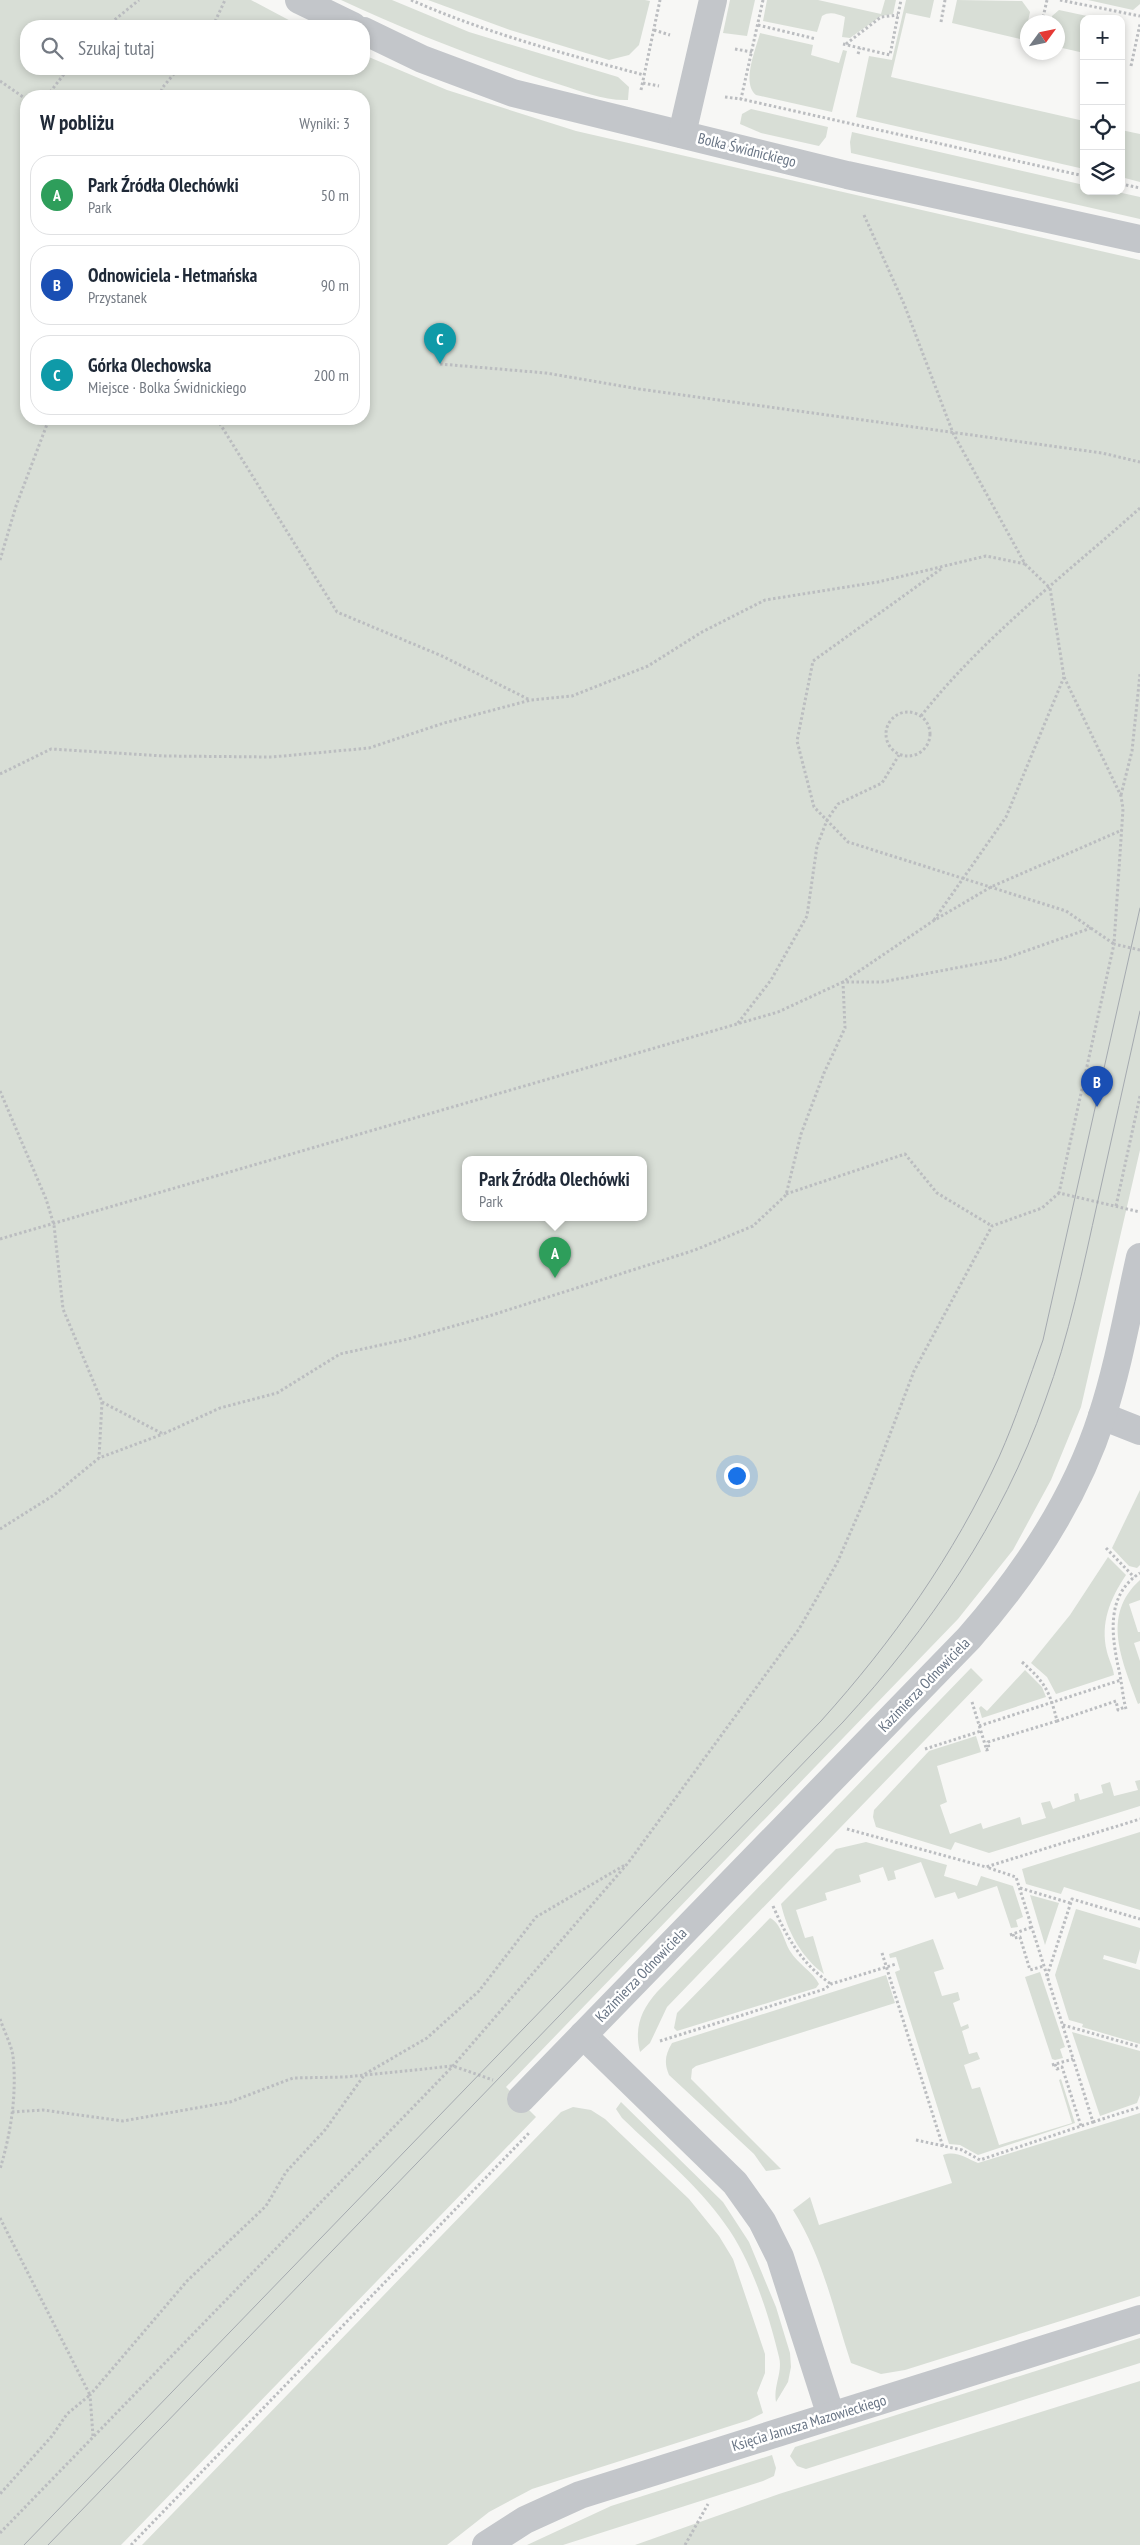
<!DOCTYPE html>
<html lang="pl">
<head>
<meta charset="utf-8">
<style>
	body { margin:0; font-family:"PT Sans Narrow",sans-serif; background:#f2f2f3; color:#1f2937 }
	.controls { position:absolute; right:15px; top:15px; display:grid; overflow:hidden; border-radius:10px; box-shadow:0 2px 8px #0003 }
	.controls button { width:45px; height:45px; display:grid; place-items:center; padding:0; border:0; border-bottom:1px solid #e0e1e3; background:#fff; color:#1f2937; font:25px sans-serif }
	.compass { position:absolute; left:1020px; top:15px; width:45px; height:45px; border-radius:50%; background:#fff; box-shadow:0 2px 8px #0003; rotate:57deg }
	.you { position:absolute; left:736px; top:1475px; width:18px; height:18px; margin:-12px; border:4px solid #fff; border-radius:50%; background:#1a73e8; box-shadow:0 0 0 8px #1a73e833 }
	.badge { display:grid; place-items:center; width:32px; height:32px; border-radius:50%; background:#db6f31; color:#fff; font-size:16px; font-weight:700 }
	.pin { position:absolute; translate:-50% -41px; filter:drop-shadow(0 1px 2px #0008) }
	.pin::after { content:''; position:absolute; top:26px; width:18px; height:15px; background:inherit; clip-path:polygon(0 0,100% 0,50% 100%) }
	.popup { position:absolute; left:462px; top:1156px; width:185px; height:65px; box-sizing:border-box; display:grid; place-content:center; border-radius:10px; background:#fff; filter:drop-shadow(0 1px 4px #0005); font-size:16px; white-space:nowrap; color:#747a83 }
	.popup b { font-size:19px; color:#1f2937 }
	.popup::after { content:''; position:absolute; left:50%; top:100%; margin-left:-10px; border:10px solid transparent; border-top-color:#fff }
	.list { margin:0; padding:0; list-style:none }
	h2 { display:flex; justify-content:space-between; align-items:center; height:65px; margin:0; padding:0 20px; font-size:21px }
	h2 small { font-size:16px; font-weight:400; color:#747a83 }
	.list li { display:grid; grid-template-columns:32px 1fr auto; gap:15px; align-items:center; box-sizing:border-box; height:80px; margin:0 10px 10px; padding:0 10px; border:1px solid #e0e1e3; border-radius:20px }
	.list b { display:block; font-size:19px; white-space:nowrap }
	.list p { margin:0; font-size:16px; white-space:nowrap; color:#747a83 }
	.list em { font-size:16px; font-style:normal; color:#747a83 }
	.icon { flex:none; width:28px; height:28px; fill:none; stroke:currentColor; stroke-width:2; stroke-linecap:round; stroke-linejoin:round }
	.map { position:relative; flex:none; width:1140px; height:2545px; overflow:hidden }
	.search { position:absolute; background:#fff; box-shadow:0 2px 8px #0003; left:20px; top:20px; width:350px; height:55px; display:flex; align-items:center; gap:12px; box-sizing:border-box; padding:0 18px; border-radius:20px; color:#747a83; font-size:19px }
	.panel { position:absolute; background:#fff; box-shadow:0 2px 8px #0003; left:20px; top:90px; width:350px; height:335px; border-radius:20px }
	.map>svg:first-child { display:block }
	.green { fill:#d8ded6; fill-rule:evenodd }
	.lines { fill:none; stroke-linecap:round; stroke-linejoin:round }
	.path { stroke:#bbbdc0; stroke-width:3; stroke-dasharray:2.5 2.5; stroke-linecap:butt }
	.minor { stroke:#c3c6ca; stroke-width:28 }
	.tram { stroke:#a4a9af; stroke-width:1 }
	.labels { text-anchor:middle; stroke-width:5; stroke-linejoin:round; paint-order:stroke }
	.street-label { font-size:15px; fill:#687484; stroke:#fff }
</style>
</head>
<body>
<div class="map">
<svg width="1140" height="2545" viewBox="0 0 1140 2545">
	<rect width="100%" height="100%" fill="#f7f7f5"/>
	<g class="green">
		<path d="M0 0H251L300 26H26V69H364V55L447 90 576 131 1140 260V1150L1081 1407 1051 1480 1013 1550 958 1619 506 2087 536 2117 121 2545H0ZM26 96H364V419H26ZM466 1159H644V1217H466Z"/>
		<path d="M341 0H392L469 32 618 77 629 87 628 100C605 101 580 91 558 84 484 61 412 33 341 0Z"/>
		<path d="M428 0H645L650 1 639 45 629 55 609 60 510 30Z"/>
		<path d="M730 0H755L747 36 723 33Z"/>
		<path d="M767 0H818L881 14 885 0H896L893 14 881 16 850 38 842 37 845 17C837 14 830 11 822 16L817 32 763 21Z"/>
		<path d="M906 0H934L930 18 906 13 891 77 1084 121V169L856 117 869 56 892 60Z"/>
		<path d="M957 0 1022 1 1030 12 1024 40 952 23Z"/>
		<path d="M1088 0H1140V4L1133 10Z"/>
		<path d="M1059 10 1101 19H1084V53L1058 47V22H1051L1052 16Z"/>
		<path d="M760 33 813 45 811 55 839 63 843 50 847 51 832 112 756 95C741 83 756 49 760 33Z"/>
		<path d="M751 109 828 127 826 137 819 146 761 133 740 124 742 114Z"/>
		<path d="M1121 130 1140 134V182L1121 177Z"/>
		<path d="M852 132 1084 185V191H1113L1140 197V219L851 153 850 142Z"/>
		<path d="M1140 1490V1565L1137 1568 1129 1566 1112 1548Z"/>
		<path d="M1108 1557 1126 1575C1110 1599 1100 1623 1107 1652 1109 1660 1113 1667 1114 1675L1056 1694 1047 1677 1031 1663 1070 1615Z"/>
		<path d="M1140 1580V1600L1129 1604 1138 1632H1140V1641L1134 1643 1140 1661V1703L1138 1704C1123 1662 1100 1616 1140 1580Z"/>
		<path d="M971 1668 983 1680 667 2007 650 2043 640 2052C634 2028 641 2010 657 1992Z"/>
		<path d="M1025 1670 1042 1687 1046 1697 982 1718 979 1708 981 1706 987 1711Z"/>
		<path d="M976 1736 981 1752 937 1766 947 1802 940 1805 950 1834 981 1823 983 1829 1020 1817 1022 1825 1046 1818 1041 1803 1050 1801 1053 1809 1075 1801 1074 1794 1078 1793 1080 1800 1103 1793 1101 1785 1110 1782 1114 1796 1138 1790 1135 1781 1140 1780V1806L989 1853 955 1842 951 1850 876 1827 873 1817 874 1810 929 1751Z"/>
		<path d="M1140 1832V1910L1064 1887 1061 1894 1026 1884 1022 1869Z"/>
		<path d="M866 1842 947 1865 944 1876 977 1886 981 1876 1013 1886 1023 1917 1016 1920 1018 1927 1011 1928 997 1886 958 1899 955 1892 935 1898 921 1862 894 1871 896 1879 888 1881 883 1867 859 1875 861 1882 825 1893 827 1900 796 1910 805 1938 813 1936 824 1974C802 1958 787 1931 781 1904L836 1849Z"/>
		<path d="M1030 1895 1059 1903 1045 1945Z"/>
		<path d="M1076 1909 1140 1928V1949L1136 1964 1104 1955 1103 1959 1140 1970V2044L1082 2027 1083 2024 1069 2020 1055 1975Z"/>
		<path d="M770 1918C781 1923 784 1941 790 1951 798 1964 813 1972 819 1984L816 1988 677 2031 674 2028 677 2013Z"/>
		<path d="M933 1939 944 1969 934 1972 942 1996 958 1992 960 2000 953 2003 961 2027 968 2024 969 2028 962 2031 969 2054 977 2052 980 2059 964 2065 972 2089 980 2087 999 2145 1072 2123 1059 2080 1061 2079 1075 2123 978 2155 960 2145 949 2144 895 1972 900 1970 896 1957 890 1958 889 1954Z"/>
		<path d="M1040 1972 1065 2047 1060 2049 1063 2058 1055 2060 1052 2059 1025 1977Z"/>
		<path d="M886 1975 895 2003 696 2066 692 2069 691 2079 781 2169 766 2171 754 2154 669 2075C664 2063 665 2055 672 2043Z"/>
		<path d="M1072 2032 1140 2051V2095L1137 2103 1100 2116Z"/>
		<path d="M621 2102 723 2202 749 2242 776 2307 790 2353 791 2367 788 2382 776 2402C773 2386 783 2372 779 2357 769 2315 751 2259 725 2224 697 2184 657 2152 622 2118L616 2109Z"/>
		<path d="M573 2107 591 2110 605 2119 689 2199 719 2236 733 2259 765 2354V2373L757 2393 763 2413 749 2420 532 2489 489 2512 447 2545H142L561 2112Z"/>
		<path d="M1140 2113V2296L905 2370 881 2374 851 2363C834 2312 823 2257 793 2210L810 2197 819 2225 952 2183 943 2155C956 2150 966 2158 978 2163Z"/>
		<path d="M1140 2338V2363L806 2469 797 2466 790 2456 795 2447Z"/>
		<path d="M1140 2381V2545H635L779 2494Z"/>
		<path d="M772 2455 776 2468 774 2476 763 2481 563 2545H527L611 2506Z"/>
	</g>
	<g class="lines">
		<g class="path">
			<path d="M411 0C486 33 565 54 644 75"/>
			<path d="M763 0 741 99 1084 176"/>
			<path d="M1060 0 1140 16"/>
			<path d="M941 22 945 0"/>
			<path d="M1042 22 1047 0"/>
			<path d="M758 25 816 39"/>
			<path d="M107 26 139 0"/>
			<path d="M213 26 225 0"/>
			<path d="M654 30 670 35"/>
			<path d="M843 44 890 55 901 0"/>
			<path d="M846 44 881 17 898 15"/>
			<path d="M735 49 752 52"/>
			<path d="M858 54 860 48"/>
			<path d="M1131 66 1140 24"/>
			<path d="M0 81 26 99"/>
			<path d="M643 83 659 86"/>
			<path d="M641 90 660 0"/>
			<path d="M47 96 68 69"/>
			<path d="M159 96 163 87 178 69"/>
			<path d="M725 97 741 99"/>
			<path d="M1121 184 1140 188"/>
			<path d="M864 215 904 304 953 433 1025 564 1050 588 1064 677 1121 796 1123 809 1114 944"/>
			<path d="M440 364 546 373 639 389 1102 453 1140 462"/>
			<path d="M217 419 337 612 442 656 530 700"/>
			<path d="M0 560 16 506 49 419"/>
			<path d="M941 569 813 661 797 741 814 807 848 842 1066 911 1114 944"/>
			<circle cx="908" cy="734" r="22"/>
			<path d="M921 716C983 637 1065 575 1140 508"/>
			<path d="M0 774 51 749 164 756 272 757 369 748 444 723 531 700 572 696 648 666 702 632 765 600 878 582 986 556 1025 564"/>
			<path d="M1121 795 1132 751 1140 674"/>
			<path d="M934 920 1006 817 1064 677"/>
			<path d="M1140 950 1114 944 1059 1193 1140 1212"/>
			<path d="M738 1023 771 980 807 916 817 846 827 820 838 804 882 783 899 755"/>
			<path d="M0 1091 46 1199 54 1225 63 1309 102 1402 99 1458"/>
			<path d="M786 1194 905 1154 937 1193 992 1226"/>
			<path d="M1116 1206 1140 1096"/>
			<path d="M0 1239 778 1012 843 982 933 921 991 887 1122 830"/>
			<path d="M102 1402 163 1434 220 1408 277 1393 340 1354 408 1339 489 1316 695 1250 753 1226 786 1195 801 1134 824 1073 845 1028 843 982H882L1003 959 1091 928"/>
			<path d="M0 1529 54 1495 99 1458 163 1434"/>
			<path d="M1106 1548 1134 1577"/>
			<path d="M1022 1662C1045 1682 1050 1692 1057 1721L1116 1701 1118 1710 1125 1707"/>
			<path d="M972 1702 987 1751"/>
			<path d="M1126 1709C1123 1698 1122 1686 1120 1675 1112 1639 1104 1596 1140 1573"/>
			<path d="M979 1726 1121 1680"/>
			<path d="M925 1749 981 1731"/>
			<path d="M986 1750 989 1749 988 1742 1057 1721"/>
			<path d="M847 1829 986 1867 1140 1819"/>
			<path d="M1020 1888 1070 1903"/>
			<path d="M773 1906C787 1938 802 1964 831 1984"/>
			<path d="M1013 1934 1014 1938 1020 1937 1030 1970 1044 1966"/>
			<path d="M1010 1935 1032 1927"/>
			<path d="M882 1953 943 2147"/>
			<path d="M1047 1976 1072 1899 1140 1919"/>
			<path d="M0 2019C4 2031 11 2044 13 2056 17 2094 11 2133 0 2169"/>
			<path d="M1063 2025 1140 2047"/>
			<path d="M660 2041 825 1989 831 1984 896 1964"/>
			<path d="M1055 2064 1057 2069 1062 2067 1081 2126"/>
			<path d="M1052 2065 1073 2059"/>
			<path d="M12 2112 43 2110 123 2121 230 2102 293 2078 345 2077 453 2066 493 2080"/>
			<path d="M1093 2122 1140 2107"/>
			<path d="M916 2140 962 2150 980 2160 1093 2122 1016 1877 986 1867"/>
			<path d="M0 2218 90 2395 67 2414 52 2436 0 2494"/>
			<path d="M93 2436 90 2395 187 2281 266 2206 286 2172 325 2130 365 2074 427 2038 479 1991 536 1917 625 1865"/>
			<path d="M0 2533 453 2066 628 1863 799 1629 837 1563 868 1492 914 1371 992 1226 1042 1208 1059 1193"/>
			<path d="M131 2545 530 2132"/>
			<path d="M685 2545 708 2504"/>
		</g>
		<g class="minor">
			<path d="M299 0 353 26"/>
			<path d="M364 31 422 59 513 93 847 175 1140 239"/>
			<path d="M682 134 713 0"/>
			<path d="M1102 1416 1140 1431"/>
			<path d="M583 2035 735 2183 762 2221 780 2257 831 2416"/>
			<path d="M521 2099 969 1638C1027 1572 1075 1500 1102 1416 1119 1364 1128 1310 1140 1257"/>
			<path d="M486 2545 525 2520 580 2495 1140 2319"/>
		</g>
		<g class="tram">
			<path d="M24 2545 821 1721C893 1641 954 1555 999 1457 1016 1419 1029 1379 1043 1340L1140 908"/>
			<path d="M48 2545 843 1722C929 1628 1002 1523 1045 1401 1069 1336 1083 1268 1098 1200 1112 1137 1126 1074 1140 1011"/>
		</g>
	</g>
	<g class="labels">
		<g class="street-label">
			<text transform="translate(747 150) rotate(14)" y="5">Bolka Świdnickiego</text>
			<text transform="translate(924 1685) rotate(-46)" y="5">Kazimierza Odnowiciela</text>
			<text transform="translate(641 1975) rotate(-46)" y="5">Kazimierza Odnowiciela</text>
			<text transform="translate(809 2423) rotate(-17)" y="5">Księcia Janusza Mazowieckiego</text>
		</g>
	</g>
</svg>
<div class="controls">
<button>+</button>
<button>−</button>
<button><svg class="icon" aria-label="locate" viewBox="0 0 24 24"><circle cx="12" cy="12" r="6"/><path d="M12 2v4M12 18v4M2 12h4M18 12h4"/></svg></button>
<button><svg class="icon" aria-label="layers" viewBox="0 0 24 24"><path d="M12 4l9 5-9 5-9-5zM3 14l9 5 9-5"/></svg></button>
</div>
<svg class="compass" viewBox="-18 -18 36 36"><path d="M0-13l5 13h-10z" fill="#e53935"/><path d="M0 13l5-13h-10z" fill="#747a83"/></svg>
<div class="you"></div>
<div class="pin badge" style="left:555px;top:1278px;background:#2e9e5b">A</div>
<div class="popup"><b>Park Źródła Olechówki</b>Park</div>
<div class="pin badge" style="left:1097px;top:1107px;background:#1a4fb4">B</div>
<div class="pin badge" style="left:440px;top:364px;background:#0f9aa8">C</div>
<div class="search"><svg class="icon" aria-label="search" viewBox="0 0 24 24"><circle cx="10" cy="10" r="6"/><path d="M15 15l6 6"/></svg>Szukaj tutaj</div>
<section class="panel">
<h2>W pobliżu<small>Wyniki: 3</small></h2>
<ul class="list">
<li><span class="badge" style="background:#2e9e5b">A</span><div><b>Park Źródła Olechówki</b><p>Park</p></div><em>50 m</em></li>
<li><span class="badge" style="background:#1a4fb4">B</span><div><b>Odnowiciela - Hetmańska</b><p>Przystanek</p></div><em>90 m</em></li>
<li><span class="badge" style="background:#0f9aa8">C</span><div><b>Górka Olechowska</b><p>Miejsce · Bolka Świdnickiego</p></div><em>200 m</em></li>
</ul>
</section>
</div>
</body>
</html>
